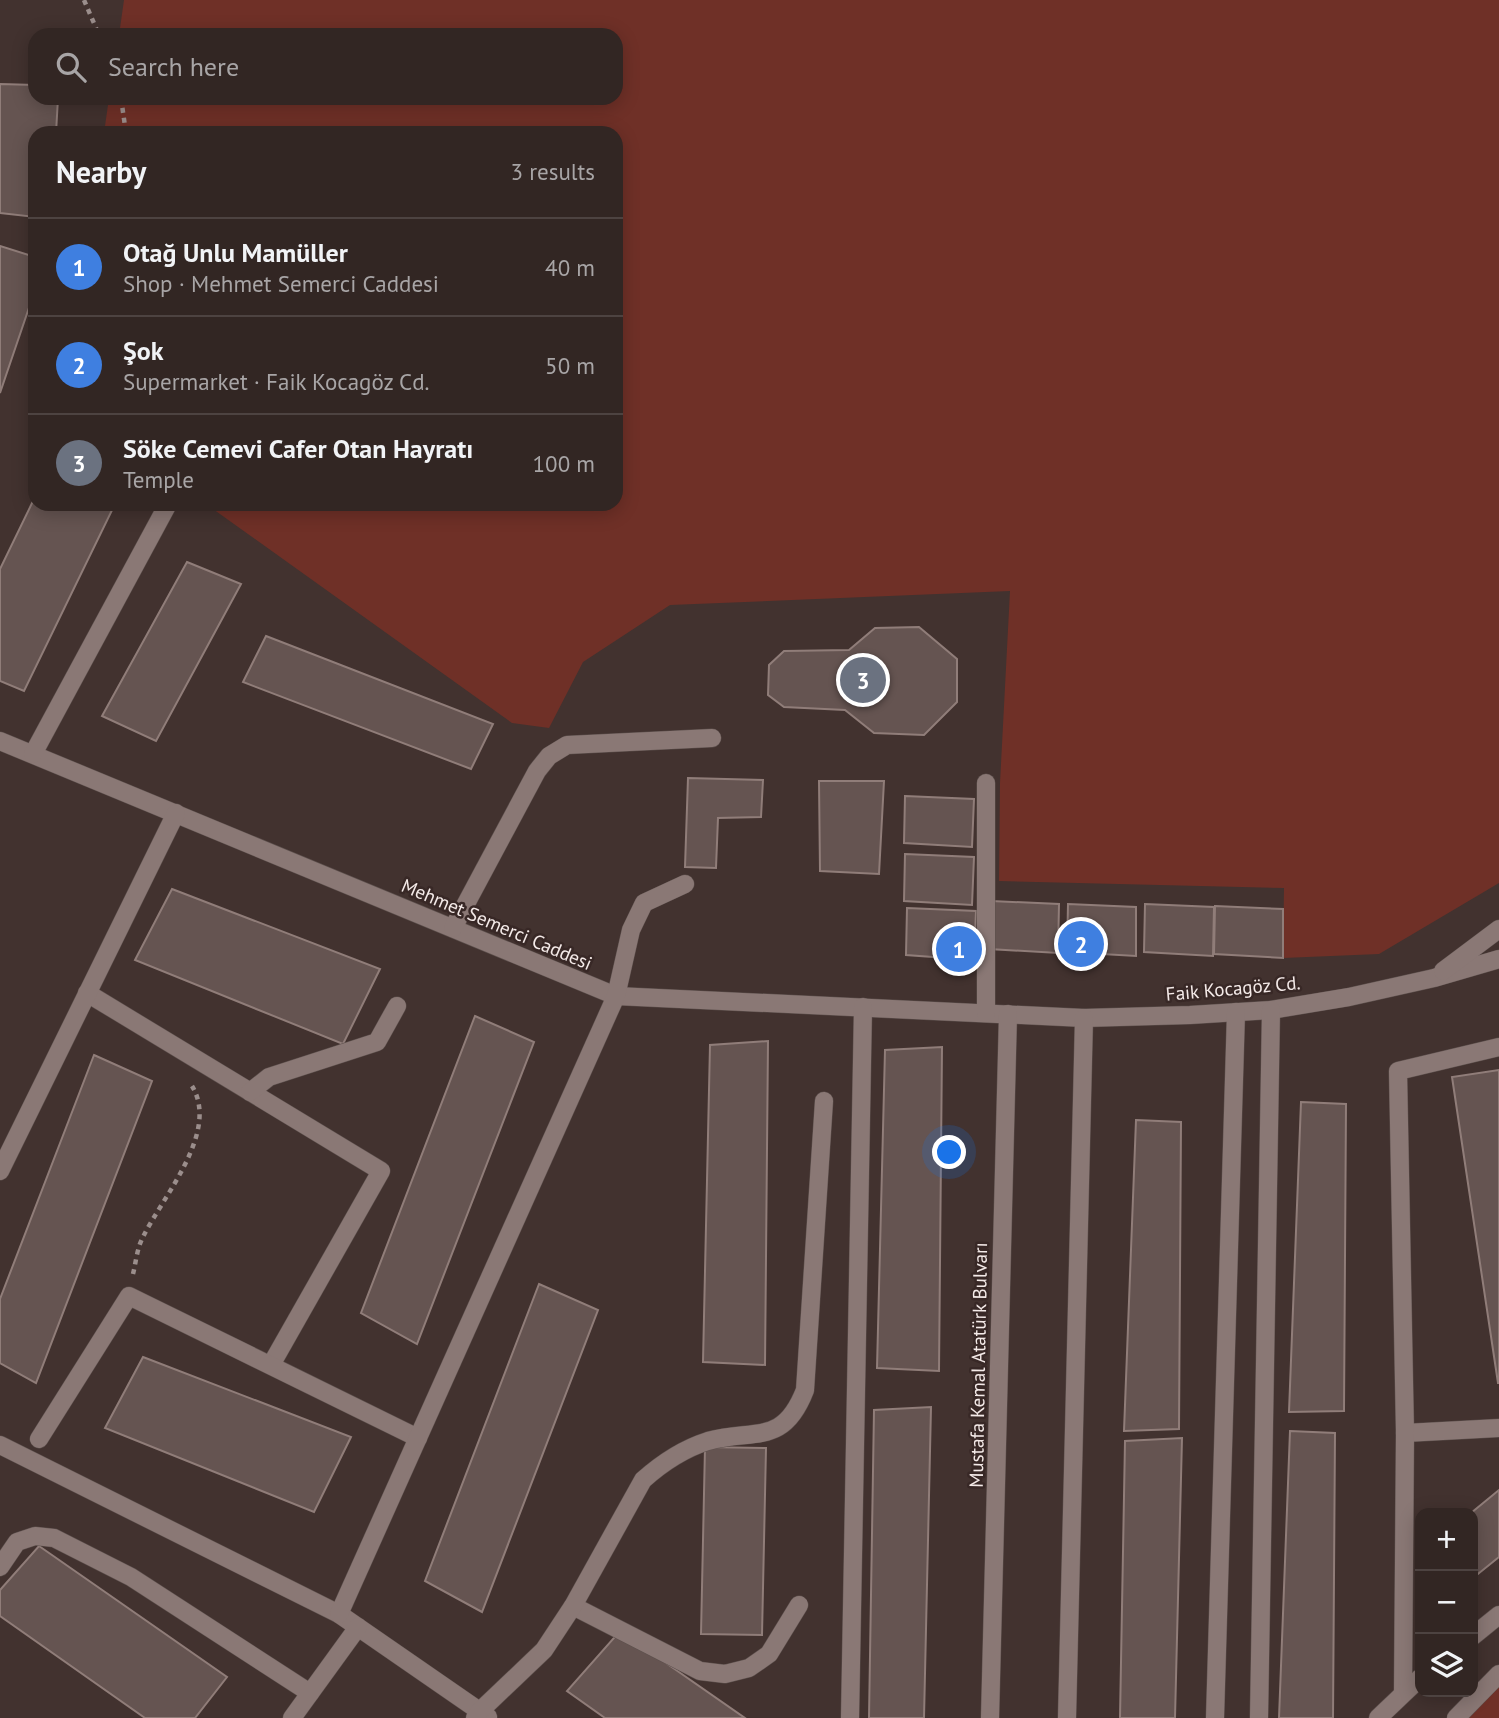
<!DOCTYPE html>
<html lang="en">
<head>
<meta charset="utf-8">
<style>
	body { margin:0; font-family:"PT Sans",sans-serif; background:#3d3230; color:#f1f3f6 }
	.controls { position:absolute; right:21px; bottom:21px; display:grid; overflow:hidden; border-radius:14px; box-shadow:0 4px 18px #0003 }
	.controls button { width:63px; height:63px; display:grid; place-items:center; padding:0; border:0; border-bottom:2px solid #4d4341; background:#322623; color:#f1f3f6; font:35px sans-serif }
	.you { position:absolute; left:950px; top:1153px; width:24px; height:24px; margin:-18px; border:5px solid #fff; border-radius:50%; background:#1a73e8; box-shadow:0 0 0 10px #1a73e833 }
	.badge { display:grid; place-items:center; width:46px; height:46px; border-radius:50%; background:#5cceba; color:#fff; font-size:23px; font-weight:700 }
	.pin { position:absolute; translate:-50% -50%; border:4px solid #fff; box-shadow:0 2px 7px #0006 }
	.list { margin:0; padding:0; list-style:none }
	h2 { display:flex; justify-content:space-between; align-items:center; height:91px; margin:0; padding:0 28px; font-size:30px }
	h2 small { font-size:23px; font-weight:400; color:#a8a5a6 }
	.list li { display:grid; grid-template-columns:46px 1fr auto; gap:21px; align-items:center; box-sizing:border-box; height:98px; padding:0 28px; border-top:2px solid #4d4341 }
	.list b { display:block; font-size:26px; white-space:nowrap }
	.list p { margin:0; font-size:23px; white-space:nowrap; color:#a8a5a6 }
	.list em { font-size:23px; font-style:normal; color:#a8a5a6 }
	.icon { flex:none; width:38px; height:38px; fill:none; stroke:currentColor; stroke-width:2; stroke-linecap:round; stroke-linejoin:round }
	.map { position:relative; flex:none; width:1499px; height:1718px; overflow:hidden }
	.search { position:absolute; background:#322623; box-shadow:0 4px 18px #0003; left:28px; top:28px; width:595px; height:77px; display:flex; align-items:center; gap:18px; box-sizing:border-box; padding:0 24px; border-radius:21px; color:#a8a5a6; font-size:26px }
	.panel { position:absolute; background:#322623; box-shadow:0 4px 18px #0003; left:28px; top:126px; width:595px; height:385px; border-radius:21px }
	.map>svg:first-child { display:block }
	.green { fill:#6f3027 }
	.building { fill:#655451; stroke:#907d79; stroke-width:2 }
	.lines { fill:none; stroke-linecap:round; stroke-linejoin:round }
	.minor-casing { stroke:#5d504d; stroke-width:19 }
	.path { stroke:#9b8e8c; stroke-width:4.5; stroke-dasharray:5 5; stroke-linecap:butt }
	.minor { stroke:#8a7875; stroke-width:18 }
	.labels { text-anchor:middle; stroke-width:5; stroke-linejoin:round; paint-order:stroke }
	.street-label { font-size:19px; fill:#f4eae8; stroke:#382826 }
</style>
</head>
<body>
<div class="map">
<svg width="1499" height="1718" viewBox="0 0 1499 1718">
	<rect width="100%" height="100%" fill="#42322f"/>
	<g class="green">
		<path d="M124 0H1499V883L1379 954 1283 958 1284 888 999 881 1000 783 1010 591 670 605 583 662 549 728 512 723 206 504H616V133H104L109 98H616V35H119Z"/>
		<path d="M1499 1674V1718H1456Z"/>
	</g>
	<g class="building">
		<path d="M0 84 35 85V98H58L56 133H35V217L0 213Z"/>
		<path d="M0 246 35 257V290L0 393Z"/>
		<path d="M35 497V504H115L24 691 0 681V569Z"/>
		<path d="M187 562 241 584 156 741 102 716Z"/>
		<path d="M919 627 957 659V702L924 735 874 733 845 710 784 707 768 695 769 665 784 651 849 650 875 628Z"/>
		<path d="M266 636 493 724 471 769 243 682Z"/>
		<path d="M688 778 763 780 761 817 718 818 716 868 685 867Z"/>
		<path d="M819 781H884L879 874 820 871Z"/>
		<path d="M905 796 974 799 972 847 904 843Z"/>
		<path d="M905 854 974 857 972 905 904 901Z"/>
		<path d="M172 889 380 969 343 1044 135 960Z"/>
		<path d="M991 901 1059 904 1058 953 989 949Z"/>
		<path d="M1068 904 1136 907V956L1067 952Z"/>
		<path d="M1145 904 1214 907 1213 956 1144 952Z"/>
		<path d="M1215 906 1283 909V958L1214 954Z"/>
		<path d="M907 908 976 911 974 960 906 955Z"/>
		<path d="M475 1016 534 1042 417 1344 361 1313Z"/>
		<path d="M768 1041 765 1365 703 1362 710 1045Z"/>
		<path d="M942 1047 939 1371 877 1368 885 1050Z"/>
		<path d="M94 1055 152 1081 36 1383 0 1363V1299Z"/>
		<path d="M1499 1070V1383H1498L1452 1077Z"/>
		<path d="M1301 1102 1346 1104 1344 1411 1289 1412Z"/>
		<path d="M1136 1120 1181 1122 1179 1429 1124 1431Z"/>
		<path d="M539 1284 598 1310 482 1612 425 1581Z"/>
		<path d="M143 1357 351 1437 314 1512 105 1428Z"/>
		<path d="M931 1407 924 1718H869L874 1410Z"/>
		<path d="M1290 1431 1335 1433 1333 1718H1279Z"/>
		<path d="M1182 1438 1175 1718H1120L1125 1441Z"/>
		<path d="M705 1447 766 1448 762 1635 701 1634Z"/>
		<path d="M1499 1490V1557L1473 1578V1513H1471Z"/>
		<path d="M39 1546 227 1677 195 1718H145L0 1616V1590Z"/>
		<path d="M620 1631 745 1718H605L567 1691Z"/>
	</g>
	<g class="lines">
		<g class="minor-casing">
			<g id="minor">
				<path d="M0 741 616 996 1084 1018 1190 1015 1271 1010 1349 997 1434 978 1499 959"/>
				<path d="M33 754 168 504"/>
				<path d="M986 783V1013"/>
				<path d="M453 928 537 771 549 756 567 745 712 738"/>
				<path d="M1443 971 1499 929"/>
				<path d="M87 993 381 1171 271 1365"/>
				<path d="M250 1092 269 1077 377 1042 397 1006"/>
				<path d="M0 1171 176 813"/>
				<path d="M1405 1433 1499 1428"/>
				<path d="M39 1439 129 1296 418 1438"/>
				<path d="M0 1445 339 1614 488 1717"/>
				<path d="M0 1567 17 1542 35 1536 54 1538 131 1577 310 1693"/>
				<path d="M573 1606 700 1671 725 1674 749 1668 769 1654 799 1605"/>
				<path d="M339 1614 616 996 631 930 644 903 685 884"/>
				<path d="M1473 1636 1499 1615"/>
				<path d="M1403 1692 1405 1433 1398 1071 1499 1047"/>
				<path d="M292 1718 358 1627"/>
				<path d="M475 1718 480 1711 544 1650 573 1606 643 1480C662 1463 683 1449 708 1441 754 1428 783 1447 805 1390L824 1101"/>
				<path d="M850 1718 863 1007"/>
				<path d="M990 1718 1008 1014"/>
				<path d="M1067 1718 1084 1018"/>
				<path d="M1215 1718 1236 1012"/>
				<path d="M1259 1718 1271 1010"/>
				<path d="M1378 1718 1420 1678"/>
				<path d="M1456 1718 1499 1674"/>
			</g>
		</g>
		<g class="path">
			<path d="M84 0 99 35"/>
			<path d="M121 98 126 133"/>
			<path d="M133 1274C136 1262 137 1248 143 1237 163 1196 220 1132 192 1086"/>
		</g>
		<use href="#minor" class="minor"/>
	</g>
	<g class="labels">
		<g class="street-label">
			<text transform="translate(497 924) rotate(23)" y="7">Mehmet Semerci Caddesi</text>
			<text transform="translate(1233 988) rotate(-5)" y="7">Faik Kocagöz Cd.</text>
			<text transform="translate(978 1365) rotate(-89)" y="7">Mustafa Kemal Atatürk Bulvarı</text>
		</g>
	</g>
</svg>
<div class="controls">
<button>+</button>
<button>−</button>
<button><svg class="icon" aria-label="layers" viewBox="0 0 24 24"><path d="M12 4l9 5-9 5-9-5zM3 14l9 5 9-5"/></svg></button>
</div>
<div class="you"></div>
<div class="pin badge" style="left:959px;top:949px;background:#3f7fe0">1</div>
<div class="pin badge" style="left:1081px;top:944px;background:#3f7fe0">2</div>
<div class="pin badge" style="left:863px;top:680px;background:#6b7280">3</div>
<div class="search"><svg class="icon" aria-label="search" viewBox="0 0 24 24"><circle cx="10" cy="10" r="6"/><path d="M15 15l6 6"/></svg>Search here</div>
<section class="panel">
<h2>Nearby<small>3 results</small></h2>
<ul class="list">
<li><span class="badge" style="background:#3f7fe0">1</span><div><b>Otağ Unlu Mamüller</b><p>Shop · Mehmet Semerci Caddesi</p></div><em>40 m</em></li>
<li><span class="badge" style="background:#3f7fe0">2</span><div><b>Şok</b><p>Supermarket · Faik Kocagöz Cd.</p></div><em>50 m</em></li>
<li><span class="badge" style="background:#6b7280">3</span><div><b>Söke Cemevi Cafer Otan Hayratı</b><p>Temple</p></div><em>100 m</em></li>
</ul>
</section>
</div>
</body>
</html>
